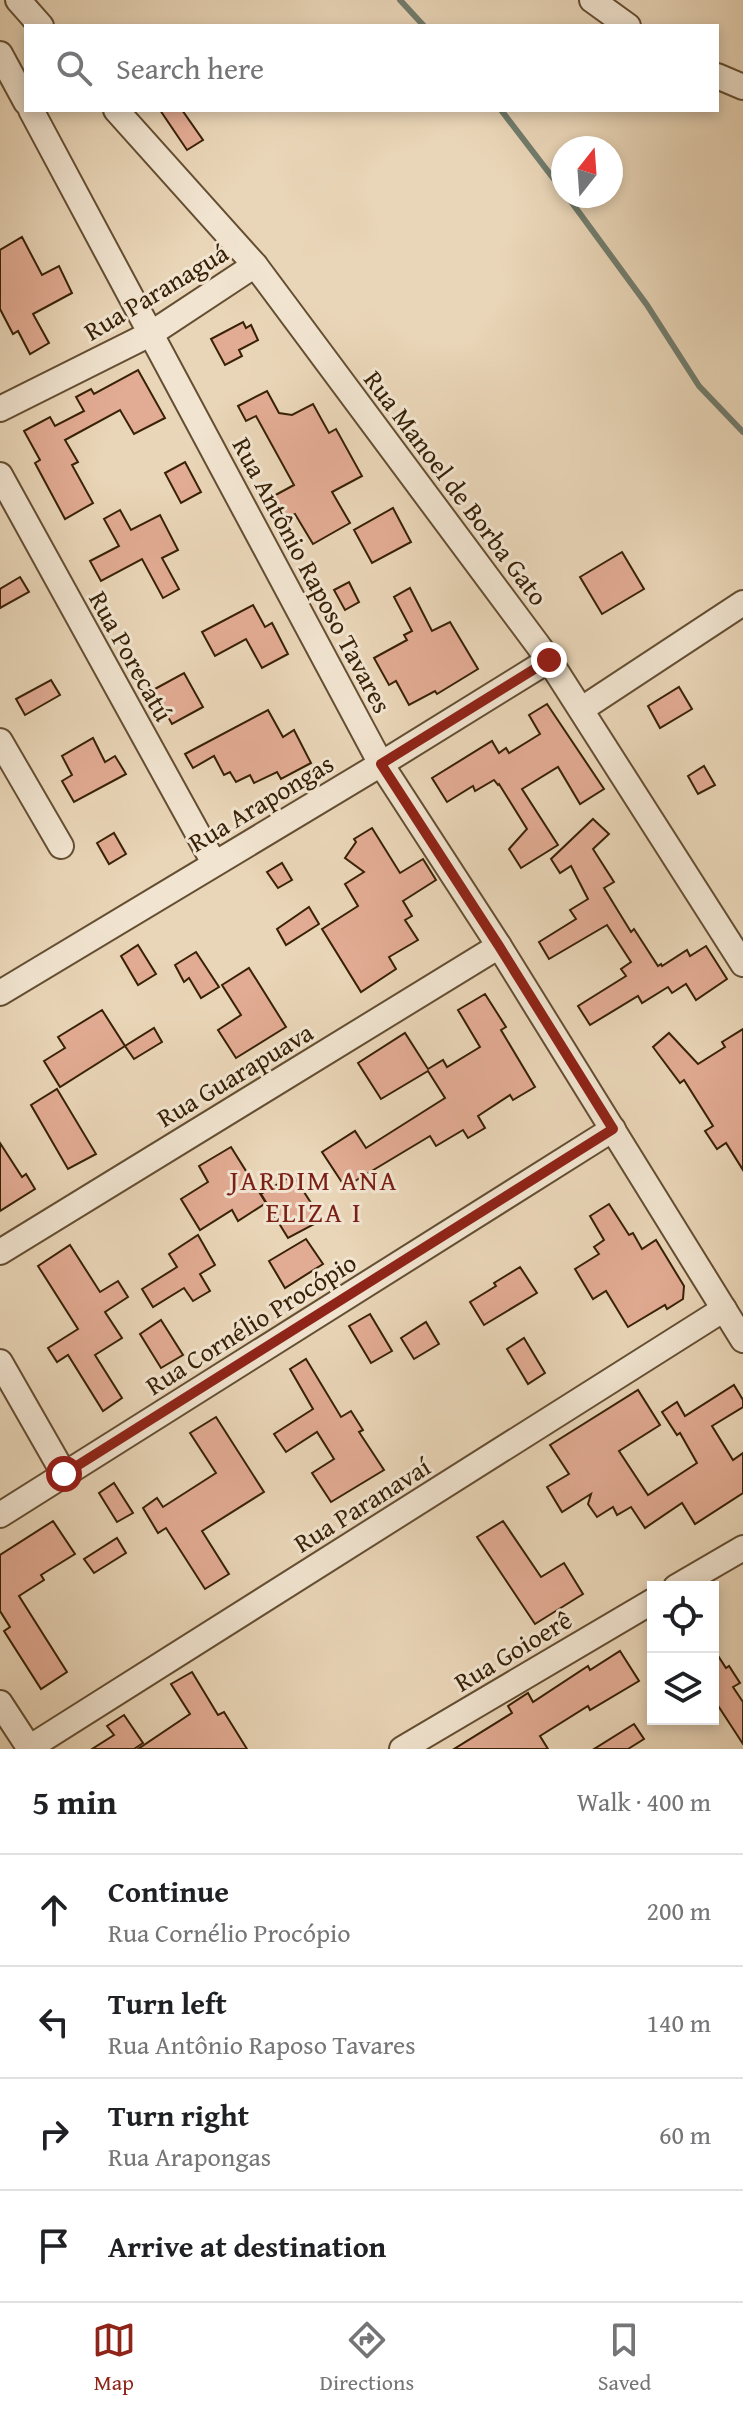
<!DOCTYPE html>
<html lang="en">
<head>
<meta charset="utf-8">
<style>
	body { margin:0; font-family:"Gentium Book Plus",serif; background:#f6f6f6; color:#202124 }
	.controls { position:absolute; right:24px; bottom:24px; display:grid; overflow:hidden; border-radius:0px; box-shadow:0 4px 12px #0003 }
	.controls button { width:72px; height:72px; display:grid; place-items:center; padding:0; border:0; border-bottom:2px solid #e0e0e0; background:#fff; color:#202124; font:40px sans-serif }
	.compass { position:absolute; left:551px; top:136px; width:72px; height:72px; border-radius:50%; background:#fff; box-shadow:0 4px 12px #0003; rotate:17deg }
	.stop { position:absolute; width:24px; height:24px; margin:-18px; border:6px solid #8f2418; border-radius:50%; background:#fff }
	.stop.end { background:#8f2418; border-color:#fff; box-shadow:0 2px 8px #0008 }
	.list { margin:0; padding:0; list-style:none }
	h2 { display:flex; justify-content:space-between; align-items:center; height:104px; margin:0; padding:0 32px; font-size:34px }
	h2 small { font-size:26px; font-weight:400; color:#757577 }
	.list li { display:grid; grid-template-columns:52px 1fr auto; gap:24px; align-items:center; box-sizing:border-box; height:112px; padding:0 32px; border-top:2px solid #e0e0e0 }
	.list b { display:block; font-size:30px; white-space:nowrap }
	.list p { margin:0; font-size:26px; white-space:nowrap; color:#757577 }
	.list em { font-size:26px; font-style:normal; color:#757577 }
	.icon { flex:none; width:44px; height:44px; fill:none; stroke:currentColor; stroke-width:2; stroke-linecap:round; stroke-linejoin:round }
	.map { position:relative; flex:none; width:743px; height:1749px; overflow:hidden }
	.search { position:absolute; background:#fff; box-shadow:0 4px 12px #0003; left:24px; right:24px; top:24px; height:88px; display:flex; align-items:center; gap:20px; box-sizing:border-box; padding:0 28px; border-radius:0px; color:#757577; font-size:30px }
	.sheet { height:552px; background:#fff }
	nav { display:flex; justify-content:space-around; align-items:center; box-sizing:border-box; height:112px; border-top:2px solid #e0e0e0; background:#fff; font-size:22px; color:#757577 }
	nav a { display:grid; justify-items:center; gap:4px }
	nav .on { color:#8f2418 }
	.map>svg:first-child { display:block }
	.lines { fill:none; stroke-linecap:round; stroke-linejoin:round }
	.stream { stroke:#717c6d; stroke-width:6 }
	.building { fill:#e2ab93; stroke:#382106; stroke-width:2 }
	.street-casing { stroke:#644e32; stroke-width:28 }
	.street { stroke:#f1e4d0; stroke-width:24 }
	.route { stroke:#8f2418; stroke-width:10 }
	.labels { text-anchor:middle; stroke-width:6; stroke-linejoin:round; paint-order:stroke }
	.street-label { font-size:26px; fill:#382106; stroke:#f1e4d0 }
	.neighbourhood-label { font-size:28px; letter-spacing:2px; fill:#7a1f14; stroke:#f1e4d0 }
</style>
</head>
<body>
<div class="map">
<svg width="743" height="1749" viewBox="0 0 743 1749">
	<rect width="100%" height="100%" fill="#e9d5b7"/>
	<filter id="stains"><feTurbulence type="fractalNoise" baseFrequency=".0025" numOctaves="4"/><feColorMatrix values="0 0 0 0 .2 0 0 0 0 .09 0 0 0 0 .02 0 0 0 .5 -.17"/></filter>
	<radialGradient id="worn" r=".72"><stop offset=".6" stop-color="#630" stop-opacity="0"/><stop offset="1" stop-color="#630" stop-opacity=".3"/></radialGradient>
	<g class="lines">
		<g class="stream">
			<path d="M400 0 424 26"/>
			<path d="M501 110 563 191"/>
			<path d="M567 196 647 305 699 386 743 432"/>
		</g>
	</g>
	<g class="building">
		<path d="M160 110H182L203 140 187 150Z"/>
		<path d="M22 237 42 275 59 266 72 293 33 314 49 343 30 354 18 331 13 334 0 309V250Z"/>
		<path d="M243 322 246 328 251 325 258 340 239 350 242 356 225 365 211 339Z"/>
		<path d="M138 370 165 418 134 434 120 410 65 440 78 462 72 465 93 503 65 519 35 463 40 460 24 431 50 417 55 426 84 411 76 397 91 389 94 394Z"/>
		<path d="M267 391 279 413 292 415 313 404 329 433 336 429 362 476 332 492 350 523 313 544 295 514 283 520 270 498 294 485 256 416 246 421 238 406Z"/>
		<path d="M185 462 201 492 181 503 165 473Z"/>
		<path d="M393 508 411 542 372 563 354 530Z"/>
		<path d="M120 510 131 530 160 515 178 550 162 558 179 589 163 598 142 559 101 581 90 561 119 546 104 519Z"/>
		<path d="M622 552 644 589 602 614 580 577Z"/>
		<path d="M20 577 29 592 0 608V589Z"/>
		<path d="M349 582 359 602 345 610 334 590Z"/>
		<path d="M410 588 432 631 450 622 478 669 437 694 435 691 409 705 396 681 389 685 374 658 407 640 404 635 412 631 394 597Z"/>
		<path d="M253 605 265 627 272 623 288 654 262 668 246 639 215 656 202 632Z"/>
		<path d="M184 673 203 707 172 724 153 690Z"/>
		<path d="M51 680 60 695 25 715 16 699Z"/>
		<path d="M679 687 692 709 660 728 648 706Z"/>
		<path d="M547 704 604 789 580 804 558 767 522 789 558 845 521 868 509 849 527 829 499 784 498 785 494 780 475 791 473 786 447 802 432 778 492 741 499 753 506 748 509 753 540 734 529 715Z"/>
		<path d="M268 710 283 737 294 730 311 763 281 779 277 772 254 783 250 775 236 782 230 772 224 775 214 756 193 768 185 754Z"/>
		<path d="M93 738 105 762 115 756 126 774 74 802 62 781 72 775 62 756Z"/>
		<path d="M704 766 715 785 698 794 688 776Z"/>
		<path d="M593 819 609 834 593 849 614 882 604 888 631 932 634 929 658 966 661 964 662 966 687 950 690 956 706 946 727 979 696 1000 686 984 672 993 668 987 642 1003 638 996 590 1025 578 1006 626 976 621 969 631 962 607 925 549 959 539 942 576 919 570 910 588 899 571 866 560 873 551 859Z"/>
		<path d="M372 828 400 873 423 859 436 880 403 901 412 916 405 920 418 940 389 957 396 969 361 992 322 929 358 906 345 884 364 872 345 858 356 842 354 839Z"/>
		<path d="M114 833 126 854 109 864 97 843Z"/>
		<path d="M282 863 292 880 278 888 267 872Z"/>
		<path d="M309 907 319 924 286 945 277 929Z"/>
		<path d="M138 945 156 974 138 985 121 956Z"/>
		<path d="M196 952 219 987 201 998 189 978 184 982 175 965Z"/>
		<path d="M249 968 286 1027 236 1058 218 1030 241 1015 222 985Z"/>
		<path d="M485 994 506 1027 501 1030 535 1087 513 1100 510 1095 478 1116 485 1128 468 1138 463 1130 436 1146 430 1136 345 1187 322 1152 355 1131 366 1148 445 1098 428 1071 381 1099 358 1063 405 1033 428 1069 443 1060 447 1067 480 1047 458 1010Z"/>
		<path d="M102 1010 125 1046 60 1087 44 1061 65 1048 58 1037Z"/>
		<path d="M154 1028 162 1042 134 1059 125 1046Z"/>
		<path d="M743 1029V1170L726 1143 717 1149 705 1131 713 1126 684 1080 680 1083 653 1047 669 1033 698 1064 725 1047 722 1042Z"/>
		<path d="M57 1089 96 1154 68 1169 31 1105Z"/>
		<path d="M0 1143 22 1177 26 1174 35 1189 0 1211Z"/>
		<path d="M231 1147 266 1203 238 1221 232 1210 200 1230 181 1199 208 1182 199 1166Z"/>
		<path d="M293 1175 322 1220 288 1238 261 1194Z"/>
		<path d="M609 1204 629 1235 633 1233 642 1249 656 1240 684 1286 683 1299 667 1309 665 1305 628 1327 606 1291 593 1299 575 1269 599 1254 594 1247 604 1240 590 1216Z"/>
		<path d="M198 1235 215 1265 200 1274 210 1291 193 1301 184 1288 153 1307 142 1289 177 1267 169 1254Z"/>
		<path d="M306 1239 323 1264 285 1288 269 1261Z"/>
		<path d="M70 1245 100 1292 118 1281 128 1297 105 1312 122 1338 95 1355 122 1398 103 1411 68 1355 57 1362 48 1348 78 1329 38 1266Z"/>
		<path d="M520 1267 537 1293 484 1325 470 1302 496 1286 494 1283Z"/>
		<path d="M370 1314 392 1351 371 1363 349 1326Z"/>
		<path d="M161 1320 183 1355 161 1368 140 1334Z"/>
		<path d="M426 1322 439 1344 414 1359 401 1338Z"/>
		<path d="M524 1338 545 1373 528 1384 507 1349Z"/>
		<path d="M306 1359 341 1417 351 1411 363 1430 359 1432 384 1470 331 1502 312 1473 334 1459 317 1432 286 1452 274 1434 313 1409 290 1369Z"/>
		<path d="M734 1385 743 1400V1407L712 1426 733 1460 743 1453V1493L695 1524 682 1503 645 1528 631 1507 617 1515 613 1507 597 1517 588 1504 591 1494 562 1512 547 1487 569 1474 550 1445 638 1390 660 1425 619 1451 648 1495 697 1463 680 1433 677 1435 662 1412 677 1402 685 1416Z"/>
		<path d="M216 1417 264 1492 202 1531 229 1574 205 1589 166 1528 158 1533 143 1508 157 1498 163 1507 216 1473 190 1433Z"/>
		<path d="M114 1483 133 1513 117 1522 99 1493Z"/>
		<path d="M53 1521 75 1554 41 1575 44 1580 19 1596 67 1672 41 1689 4 1631 10 1627 0 1611V1555Z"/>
		<path d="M503 1521 541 1577 564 1563 583 1594 535 1624 477 1537Z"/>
		<path d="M117 1538 126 1553 94 1573 84 1559Z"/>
		<path d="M713 1648 726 1668 729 1666 740 1683 733 1687 743 1702V1744L713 1698Z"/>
		<path d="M620 1651 639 1681 590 1710 588 1706 540 1736 548 1749H454L512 1713 508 1706 528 1693 533 1702 588 1666 590 1670Z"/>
		<path d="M192 1672 218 1715 224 1712 247 1749H138L190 1714 171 1684Z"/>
		<path d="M124 1715 143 1743 134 1749H92L114 1735 107 1726Z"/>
		<path d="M634 1724 644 1739 628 1749H594Z"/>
	</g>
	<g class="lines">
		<g class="street-casing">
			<g id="street">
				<path d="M18 0 41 26"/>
				<path d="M592 0 628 26"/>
				<path d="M0 54 26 102"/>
				<path d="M717 76 743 87"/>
				<path d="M31 110 381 764 499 946 743 1340"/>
				<path d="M116 110 255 265 549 660 743 964"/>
				<path d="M0 409 152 333 255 265"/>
				<path d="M0 475 214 863"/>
				<path d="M582 709 743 603"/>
				<path d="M0 741 61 846"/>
				<path d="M0 993 381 764 549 660"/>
				<path d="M0 1252 499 946"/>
				<path d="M0 1362 64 1474"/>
				<path d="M0 1515 613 1129"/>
				<path d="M676 1587 743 1548"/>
				<path d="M0 1703 30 1749"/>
				<path d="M29 1748 724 1309"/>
				<path d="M402 1749 653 1601"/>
			</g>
		</g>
		<use href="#street" class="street"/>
	</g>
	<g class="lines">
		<path class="route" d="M64 1474 613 1129 499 946 381 764 549 660"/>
	</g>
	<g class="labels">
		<g class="street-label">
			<text transform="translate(156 292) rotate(-31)" y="9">Rua Paranaguá</text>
			<text transform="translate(456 488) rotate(53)" y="9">Rua Manoel de Borba Gato</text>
			<text transform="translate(312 575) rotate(62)" y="9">Rua Antônio Raposo Tavares</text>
			<text transform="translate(131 656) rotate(61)" y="9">Rua Porecatú</text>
			<text transform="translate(261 803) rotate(-31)" y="9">Rua Arapongas</text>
			<text transform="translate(235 1075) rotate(-31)" y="9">Rua Guarapuava</text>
			<text transform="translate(251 1324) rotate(-32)" y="9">Rua Cornélio Procópio</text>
			<text transform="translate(362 1505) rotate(-32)" y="9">Rua Paranavaí</text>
			<text transform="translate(513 1651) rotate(-31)" y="9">Rua Goioerê</text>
		</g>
		<g class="neighbourhood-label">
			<text x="314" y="1190">JARDIM ANA<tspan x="314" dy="32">ELIZA I</tspan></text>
		</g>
	</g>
	<rect width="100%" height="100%" filter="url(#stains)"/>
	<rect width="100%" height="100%" fill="url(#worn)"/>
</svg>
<div class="controls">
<button><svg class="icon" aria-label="locate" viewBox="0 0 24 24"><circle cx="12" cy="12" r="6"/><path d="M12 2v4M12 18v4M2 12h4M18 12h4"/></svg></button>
<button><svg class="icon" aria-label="layers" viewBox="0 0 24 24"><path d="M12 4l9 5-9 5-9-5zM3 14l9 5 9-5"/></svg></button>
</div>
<svg class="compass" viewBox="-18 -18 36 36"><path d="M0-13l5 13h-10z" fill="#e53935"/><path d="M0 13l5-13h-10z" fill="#757577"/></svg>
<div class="stop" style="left:64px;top:1474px"></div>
<div class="stop end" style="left:549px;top:660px"></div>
<div class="search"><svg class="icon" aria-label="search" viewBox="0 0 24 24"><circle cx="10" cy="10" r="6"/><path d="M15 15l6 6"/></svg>Search here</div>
</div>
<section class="sheet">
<h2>5 min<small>Walk · 400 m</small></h2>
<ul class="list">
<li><svg class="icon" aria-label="ahead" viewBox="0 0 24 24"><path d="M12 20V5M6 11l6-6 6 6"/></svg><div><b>Continue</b><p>Rua Cornélio Procópio</p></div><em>200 m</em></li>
<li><svg class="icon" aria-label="left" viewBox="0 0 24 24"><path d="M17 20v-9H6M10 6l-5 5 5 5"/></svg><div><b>Turn left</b><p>Rua Antônio Raposo Tavares</p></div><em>140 m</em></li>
<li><svg class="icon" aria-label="right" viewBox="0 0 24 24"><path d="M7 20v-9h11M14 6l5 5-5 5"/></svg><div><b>Turn right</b><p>Rua Arapongas</p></div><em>60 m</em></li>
<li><svg class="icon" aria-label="arrive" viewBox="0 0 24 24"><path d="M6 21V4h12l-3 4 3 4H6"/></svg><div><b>Arrive at destination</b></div></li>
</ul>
</section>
<nav>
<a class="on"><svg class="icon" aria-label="map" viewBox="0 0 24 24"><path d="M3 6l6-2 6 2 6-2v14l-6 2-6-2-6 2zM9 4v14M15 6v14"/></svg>Map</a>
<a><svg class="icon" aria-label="directions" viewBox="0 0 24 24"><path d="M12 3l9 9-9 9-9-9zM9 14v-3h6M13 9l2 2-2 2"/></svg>Directions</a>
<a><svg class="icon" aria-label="saved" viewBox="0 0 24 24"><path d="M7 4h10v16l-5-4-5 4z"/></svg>Saved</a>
</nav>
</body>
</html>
